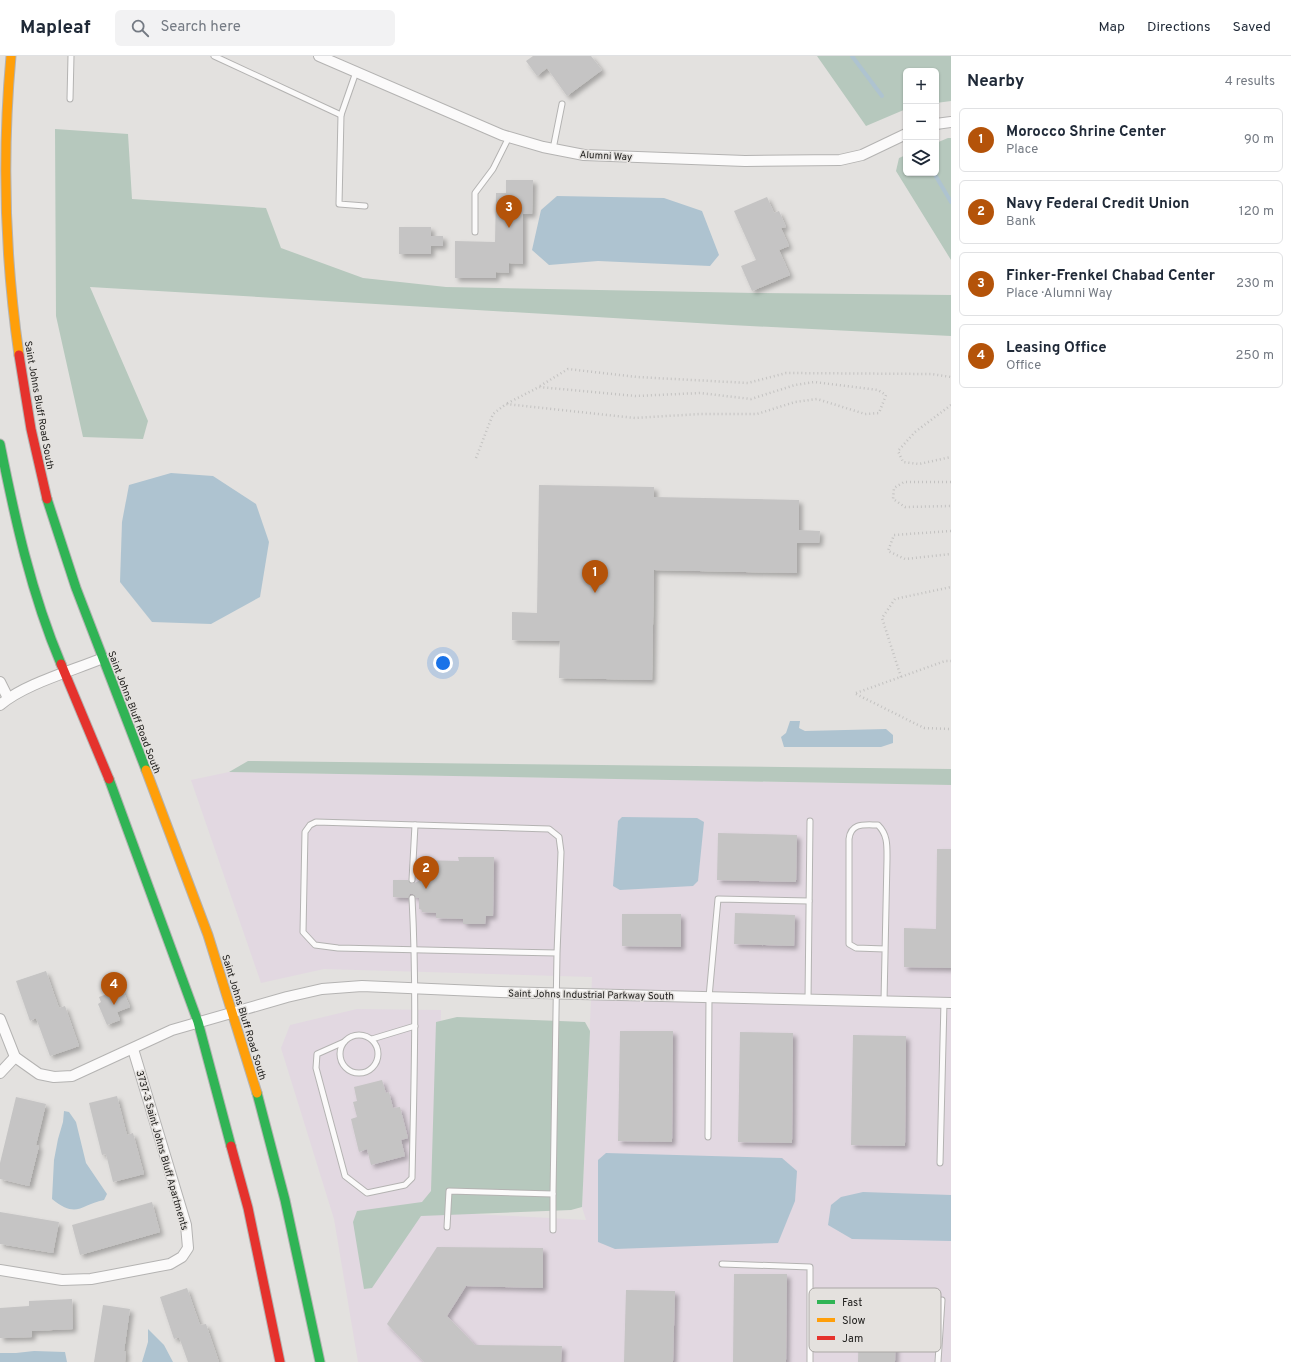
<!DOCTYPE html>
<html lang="en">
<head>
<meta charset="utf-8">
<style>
	body { margin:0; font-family:Overpass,sans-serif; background:#f2f2f3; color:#1f2937 }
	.controls { position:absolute; right:12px; top:12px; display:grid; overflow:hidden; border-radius:6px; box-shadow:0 1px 3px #0004 }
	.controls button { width:36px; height:36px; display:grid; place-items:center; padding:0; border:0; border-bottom:1px solid #e0e1e3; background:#fff; color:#1f2937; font:20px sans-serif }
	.you { position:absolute; left:443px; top:607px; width:14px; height:14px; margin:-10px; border:3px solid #fff; border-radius:50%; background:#1a73e8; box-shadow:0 0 0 6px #1a73e833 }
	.badge { display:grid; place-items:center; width:26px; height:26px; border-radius:50%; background:#b45309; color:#fff; font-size:13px; font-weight:700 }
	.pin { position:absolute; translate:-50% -33px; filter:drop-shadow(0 1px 2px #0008) }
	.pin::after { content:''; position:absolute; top:21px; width:14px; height:12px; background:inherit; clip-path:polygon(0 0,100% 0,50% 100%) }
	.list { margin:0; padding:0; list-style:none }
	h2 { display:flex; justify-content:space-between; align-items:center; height:52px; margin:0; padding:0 16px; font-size:17px }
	h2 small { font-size:13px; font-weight:400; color:#747a83 }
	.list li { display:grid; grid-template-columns:26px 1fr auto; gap:12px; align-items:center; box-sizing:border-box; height:64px; margin:0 8px 8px; padding:0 8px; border:1px solid #e0e1e3; border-radius:6px }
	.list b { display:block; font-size:15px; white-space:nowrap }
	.list p { margin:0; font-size:13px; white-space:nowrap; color:#747a83 }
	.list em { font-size:13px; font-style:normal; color:#747a83 }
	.icon { flex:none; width:22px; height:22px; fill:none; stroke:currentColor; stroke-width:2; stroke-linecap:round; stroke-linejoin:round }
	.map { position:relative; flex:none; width:951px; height:1306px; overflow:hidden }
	header { display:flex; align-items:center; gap:24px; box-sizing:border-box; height:56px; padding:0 20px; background:#fff; border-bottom:1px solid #e0e1e3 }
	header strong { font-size:19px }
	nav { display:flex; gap:22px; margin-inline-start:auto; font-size:14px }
	.search { width:280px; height:36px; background:#f2f2f3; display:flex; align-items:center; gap:10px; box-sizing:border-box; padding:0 14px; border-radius:6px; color:#747a83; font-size:15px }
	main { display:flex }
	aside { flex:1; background:#fff }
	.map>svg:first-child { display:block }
	.commercial { fill:#e2d8e1 }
	.forest { fill:#b6c8bd }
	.water { fill:#aec3d0 }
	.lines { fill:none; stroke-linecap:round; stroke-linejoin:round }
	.stream { stroke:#aec3d0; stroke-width:4 }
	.building { fill:#c5c4c4; filter:url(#shadow) }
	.lane-casing { stroke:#b4b3b2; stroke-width:7 }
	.street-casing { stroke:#b4b3b2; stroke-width:12 }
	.fast-casing { stroke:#b4b3b2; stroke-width:11 }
	.slow-casing { stroke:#b4b3b2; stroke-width:11 }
	.jam-casing { stroke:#b4b3b2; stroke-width:11 }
	.path { stroke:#c3c2c1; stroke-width:2.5; stroke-dasharray:1 3; stroke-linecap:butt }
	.lane { stroke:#fbfafa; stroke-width:5 }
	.street { stroke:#fbfafa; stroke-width:10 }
	.fast { stroke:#30b455; stroke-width:9 }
	.slow { stroke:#ff9f0a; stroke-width:9 }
	.jam { stroke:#e5322d; stroke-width:9 }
	.labels { text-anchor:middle; stroke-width:3; stroke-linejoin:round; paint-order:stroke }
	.street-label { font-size:10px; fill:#22211f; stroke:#e4e1de }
	.key { fill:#e4e1de; stroke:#aaa7a5; stroke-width:1 }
	.key-label { font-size:11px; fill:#22211f }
</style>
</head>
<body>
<header>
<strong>Mapleaf</strong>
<div class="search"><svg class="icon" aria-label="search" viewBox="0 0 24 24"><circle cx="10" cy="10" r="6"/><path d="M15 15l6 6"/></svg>Search here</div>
<nav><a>Map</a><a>Directions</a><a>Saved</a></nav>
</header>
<main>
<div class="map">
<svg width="951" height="1306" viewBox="0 0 951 1306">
	<defs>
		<filter id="shadow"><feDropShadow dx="3.5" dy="3.5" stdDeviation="2" flood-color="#0004"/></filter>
	</defs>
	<rect width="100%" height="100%" fill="#e3e1df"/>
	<path class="commercial" d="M229 716 951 729V1306H358L334 1163 281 992 290 969 357 953 441 954 438 1156 586 1164 582 1151 592 921 324 913 261 927 191 724Z"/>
	<g class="forest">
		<path d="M817 0H951V45L936 47V15H906V53L866 70Z"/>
		<path d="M55 73 128 78 132 143 266 152 281 192 363 222 446 231 755 237 951 239V280L731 269 90 231 148 365 143 383 83 381 56 260Z"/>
		<path d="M948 82H951V204L896 115 899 102 906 99V117H936V87Z"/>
		<path d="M248 705 951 713V729L229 716Z"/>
		<path d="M457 961 585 966 590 975 582 1151 571 1154 421 1160 372 1232 364 1233 353 1166 357 1155 422 1146 431 1135 436 966Z"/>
	</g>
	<g class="water">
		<path d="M557 140 664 142 702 155 719 199 710 210 598 205 549 209 532 194 541 154Z"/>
		<path d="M171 417 213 420 256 448 269 486 260 541 211 568 152 566 120 526 122 466 129 429Z"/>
		<path d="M790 665H800L799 672 805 675 886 673 893 679V687L881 691H784L781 681 786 677Z"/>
		<path d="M622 761 697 762 704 766 698 825 693 830 620 834 613 830 618 765Z"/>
		<path d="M64 1055 69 1056 76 1066 86 1107 107 1138 104 1144C80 1149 77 1163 52 1143L54 1104 58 1083 63 1066Z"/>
		<path d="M606 1097 782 1102 797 1115 795 1145 778 1187 615 1193 598 1186V1104Z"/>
		<path d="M863 1136 951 1139V1185L852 1183 828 1169 831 1149 841 1141Z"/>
		<path d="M148 1273 164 1289 173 1306H142L148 1286Z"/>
		<path d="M34 1295 65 1296 67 1306H0V1297H16Z"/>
	</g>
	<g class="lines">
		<g class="stream">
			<path d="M852 0 882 40"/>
			<path d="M934 117 951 146"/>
		</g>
	</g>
	<g class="building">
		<path d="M533 0H591L602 14 567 40 547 12 537 20 526 5Z"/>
		<path d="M506 124H533L532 158H523V208L509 207V217L496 216V222H455V185L495 186 496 137H506Z"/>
		<path d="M767 141 774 157 779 155 786 171 781 172 789 190 779 194 790 219 752 235 741 210 756 204 734 155Z"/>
		<path d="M399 171H431V180H443V190H431V198H399Z"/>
		<path d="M539 429 654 431V441L799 444V474L820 475 819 487H797V517L654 514 652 624 559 622 560 585 512 584V556L537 557Z"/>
		<path d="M718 777 797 779 796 826 717 824Z"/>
		<path d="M937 793H951V912L904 911V872L936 873Z"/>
		<path d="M458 801H494L493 860H486L485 868H463V863L436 862V857L422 856V854L419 853V842H416L413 838H410L408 842 393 841V824H408L412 828 419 825V804L459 805Z"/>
		<path d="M735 857 795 859 794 890 734 888Z"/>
		<path d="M622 858H681V891L622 890Z"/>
		<path d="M46 915 59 952 65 950 79 990 50 1000 36 962 30 965 16 925Z"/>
		<path d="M122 932 130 951 117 956 120 964 107 969 98 948 101 946 99 941Z"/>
		<path d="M620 975H673L672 1086 618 1085Z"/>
		<path d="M740 976 793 977 792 1087 738 1086Z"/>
		<path d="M853 979 906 980 905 1090 851 1089Z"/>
		<path d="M382 1024 386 1037 389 1036 393 1052 400 1051 408 1082 401 1084 405 1100 371 1109 367 1093 359 1096 351 1063 357 1061 353 1046 357 1045 354 1031Z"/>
		<path d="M117 1040 127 1079 133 1077 144 1118 113 1126 106 1098 102 1099 89 1047Z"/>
		<path d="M16 1041 46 1048 36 1089 39 1090 29 1130 0 1123V1107Z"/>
		<path d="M152 1146 160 1176 80 1199 72 1169Z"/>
		<path d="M0 1156 59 1166 53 1197 0 1188Z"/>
		<path d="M437 1191 543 1192V1232L466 1230 447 1260 475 1289 562 1290 561 1306H424L387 1268Z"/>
		<path d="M734 1218H787L786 1306H733Z"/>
		<path d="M187 1232 200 1269 206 1268 219 1306H188L179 1281 174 1283 160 1241Z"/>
		<path d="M626 1234 675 1235 673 1306H624Z"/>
		<path d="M72 1243 73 1273 32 1275V1281L0 1282V1252L29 1250V1245Z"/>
		<path d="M103 1249 130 1253 124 1295H126L125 1306H94Z"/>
		<path d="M859 1255 896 1256 895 1306H858Z"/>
	</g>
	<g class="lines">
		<g class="lane-casing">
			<g id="lane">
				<path d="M214 0 341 59"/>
				<path d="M356 16 341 59 339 148 365 150"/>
				<path d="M70 43 71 0"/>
				<path d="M553 93 562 48"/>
				<path d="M475 176V137L493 113 509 81"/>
				<path d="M412 824 415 769"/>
				<path d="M808 944 810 765"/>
				<path d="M884 945 887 803C887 790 888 779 878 769 865 769 851 766 849 783V888L856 892 885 893"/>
				<circle cx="359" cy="998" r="19"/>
				<path d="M372 983 415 970"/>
				<path d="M344 986 317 998 316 1012 345 1120 367 1137 405 1129 412 1122C414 1028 417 935 412 842"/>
				<path d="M708 1081 709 941 718 843 809 845"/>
				<path d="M940 1107 944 946"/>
				<path d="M447 1171 449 1135 553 1138 557 897 338 892 315 889 303 876 305 776 310 769 316 766 549 773 559 781 561 796 557 897"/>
				<path d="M553 1174V1138"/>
				<path d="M722 1208 810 1211V1306"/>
				<path d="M938 1306 942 1244"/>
			</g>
		</g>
		<g class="street-casing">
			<g id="street">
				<path d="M319 0 502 79 543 91 584 99 745 105 840 104 862 99 906 78"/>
				<path d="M936 68 951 66"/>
				<path d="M0 626 8 642"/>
				<path d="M0 649C24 628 72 615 103 602"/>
				<path d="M0 963 15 1001 39 1018 54 1021 72 1020 172 974 287 941 322 933 362 930 500 936 951 947"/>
				<path d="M0 1017 15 1001"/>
				<path d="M0 1214 62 1224 91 1223 170 1208 182 1201 188 1192 186 1169 133 993"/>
			</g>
		</g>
		<g class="fast-casing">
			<g id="fast">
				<path d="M0 388C15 463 31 537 61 608"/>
				<path d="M47 443 76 532 146 714"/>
				<path d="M109 723 198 966 231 1090"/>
				<path d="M257 1037 285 1144 320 1306"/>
			</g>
		</g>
		<g class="slow-casing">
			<g id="slow">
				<path d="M11 0C2 99 5 201 19 299"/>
				<path d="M146 714 208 879 257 1037"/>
			</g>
		</g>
		<g class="jam-casing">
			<g id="jam">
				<path d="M19 299 31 373 47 443"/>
				<path d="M61 608 109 723"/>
				<path d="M231 1090 248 1152 280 1306"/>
			</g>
		</g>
		<g class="path">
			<path d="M540 330 568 313 637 321 748 327 786 317 931 318 951 321"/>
			<path d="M951 349 915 376 898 395 903 406 919 408 951 401"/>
			<path d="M476 402 493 358 506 348 635 362 700 358H757L795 346 817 343 865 358 879 357 886 339 878 334 814 326 795 329 751 343 700 337 636 340 539 331 506 348"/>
			<path d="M951 426H904L894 432 893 443 905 451 951 450"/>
			<path d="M951 475 894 479 888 495 905 503 951 498"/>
			<path d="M901 621 882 562 895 543 951 531"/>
			<path d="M856 637 945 605H951"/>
			<path d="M856 638 924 672 951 673"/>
		</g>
		<use href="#lane" class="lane"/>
		<use href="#street" class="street"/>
		<use href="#fast" class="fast"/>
		<use href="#slow" class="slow"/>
		<use href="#jam" class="jam"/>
	</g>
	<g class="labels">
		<g class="street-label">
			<text transform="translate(606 99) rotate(3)" y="4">Alumni Way</text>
			<text transform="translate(40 349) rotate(80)" y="4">Saint Johns Bluff Road South</text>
			<text transform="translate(135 656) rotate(69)" y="4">Saint Johns Bluff Road South</text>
			<text transform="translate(591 938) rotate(1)" y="4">Saint Johns Industrial Parkway South</text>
			<text transform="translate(245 961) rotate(73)" y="4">Saint Johns Bluff Road South</text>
			<text transform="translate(163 1094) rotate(74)" y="4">3737-3 Saint Johns Bluff Apartments</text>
		</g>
	</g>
	<rect x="809" y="1232" width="132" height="64" rx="6" class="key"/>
	<rect x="817" y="1244" width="18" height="4" fill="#30b455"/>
	<rect x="817" y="1262" width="18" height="4" fill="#ff9f0a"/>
	<rect x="817" y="1280" width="18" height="4" fill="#e5322d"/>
	<g class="key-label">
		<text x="842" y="1250">Fast</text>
		<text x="842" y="1268">Slow</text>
		<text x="842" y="1286">Jam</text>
	</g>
</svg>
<div class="controls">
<button>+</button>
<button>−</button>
<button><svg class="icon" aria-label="layers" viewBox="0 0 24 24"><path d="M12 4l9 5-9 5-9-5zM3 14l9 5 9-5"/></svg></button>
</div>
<div class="you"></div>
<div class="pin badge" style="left:595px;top:537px">1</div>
<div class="pin badge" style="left:426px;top:833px">2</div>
<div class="pin badge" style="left:509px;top:172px">3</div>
<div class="pin badge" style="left:114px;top:949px">4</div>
</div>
<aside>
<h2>Nearby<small>4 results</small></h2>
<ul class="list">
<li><span class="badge">1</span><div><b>Morocco Shrine Center</b><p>Place</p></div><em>90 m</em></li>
<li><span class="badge">2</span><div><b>Navy Federal Credit Union</b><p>Bank</p></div><em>120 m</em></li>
<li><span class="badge">3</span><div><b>Finker-Frenkel Chabad Center</b><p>Place · Alumni Way</p></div><em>230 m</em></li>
<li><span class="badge">4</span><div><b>Leasing Office</b><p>Office</p></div><em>250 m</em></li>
</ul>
</aside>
</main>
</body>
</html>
